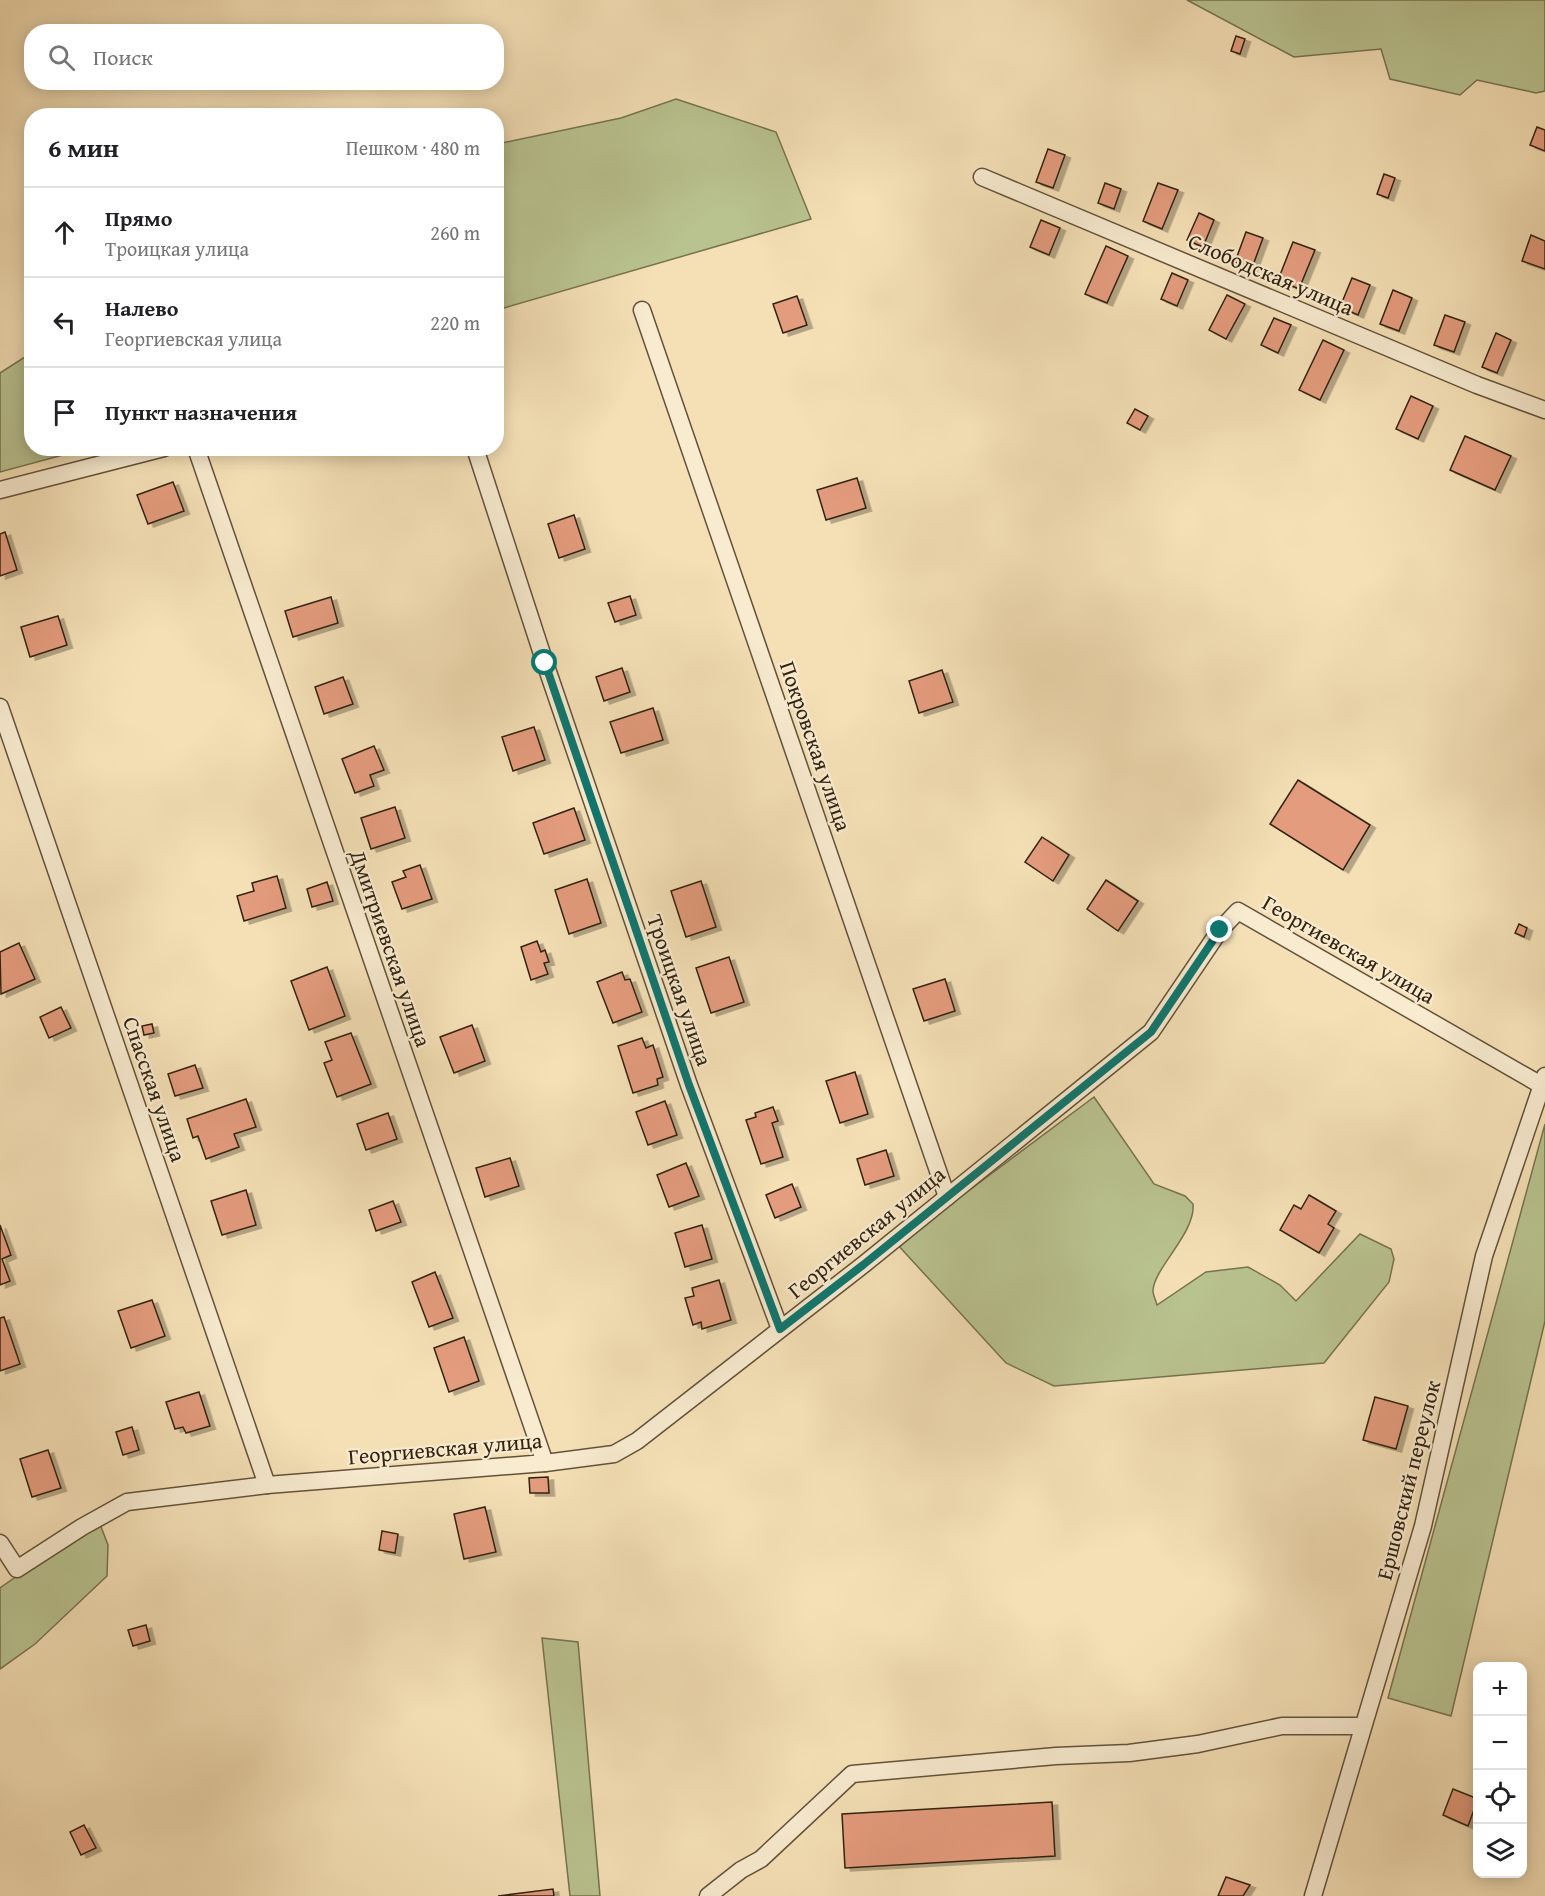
<!DOCTYPE html>
<html lang="ru">
<head>
<meta charset="utf-8">
<style>
	body { margin:0; font-family:"Gentium Book Plus",serif; background:#f6f6f6; color:#202124 }
	.controls { position:absolute; right:18px; bottom:18px; display:grid; overflow:hidden; border-radius:12px; box-shadow:0 3px 15px #0003 }
	.controls button { width:54px; height:54px; display:grid; place-items:center; padding:0; border:0; border-bottom:2px solid #e0e0e0; background:#fff; color:#202124; font:30px sans-serif }
	.stop { position:absolute; width:18px; height:18px; margin:-14px; border:4px solid #0f766e; border-radius:50%; background:#fff }
	.stop.end { background:#0f766e; border-color:#fff; box-shadow:0 2px 6px #0008 }
	.list { margin:0; padding:0; list-style:none }
	h2 { display:flex; justify-content:space-between; align-items:center; height:78px; margin:0; padding:0 24px; font-size:26px }
	h2 small { font-size:20px; font-weight:400; color:#757577 }
	.list li { display:grid; grid-template-columns:39px 1fr auto; gap:18px; align-items:center; box-sizing:border-box; height:90px; padding:0 24px; border-top:2px solid #e0e0e0 }
	.list b { display:block; font-size:22px; white-space:nowrap }
	.list p { margin:0; font-size:20px; white-space:nowrap; color:#757577 }
	.list em { font-size:20px; font-style:normal; color:#757577 }
	.icon { flex:none; width:33px; height:33px; fill:none; stroke:currentColor; stroke-width:2; stroke-linecap:round; stroke-linejoin:round }
	.map { position:relative; flex:none; width:1545px; height:1896px; overflow:hidden }
	.search { position:absolute; background:#fff; box-shadow:0 3px 15px #0003; left:24px; top:24px; width:480px; height:66px; display:flex; align-items:center; gap:15px; box-sizing:border-box; padding:0 21px; border-radius:24px; color:#757577; font-size:22px }
	.panel { position:absolute; background:#fff; box-shadow:0 3px 15px #0003; left:24px; top:108px; width:480px; height:348px; border-radius:24px }
	.map>svg:first-child { display:block }
	.green { fill:#b9c390; stroke:#767350; stroke-width:1.5 }
	.building { fill:#e49c7e; stroke:#322311; stroke-width:1.5; filter:url(#shadow) }
	.lines { fill:none; stroke-linecap:round; stroke-linejoin:round }
	.minor-casing { stroke:#63523a; stroke-width:19 }
	.minor { stroke:#f8ebd0; stroke-width:16 }
	.route { stroke:#0f766e; stroke-width:8 }
	.labels { text-anchor:middle; stroke-width:4.5; stroke-linejoin:round; paint-order:stroke }
	.street-label { font-size:22px; fill:#322311; stroke:#f8ebd0 }
</style>
</head>
<body>
<div class="map">
<svg width="1545" height="1896" viewBox="0 0 1545 1896">
	<defs>
		<filter id="shadow"><feDropShadow dx="5.5" dy="3" stdDeviation="0" flood-color="#0004"/></filter>
	</defs>
	<rect width="100%" height="100%" fill="#f5e0b6"/>
	<filter id="stains"><feTurbulence type="fractalNoise" baseFrequency=".00333" numOctaves="4"/><feColorMatrix values="0 0 0 0 .2 0 0 0 0 .09 0 0 0 0 .02 0 0 0 .5 -.17"/></filter>
	<radialGradient id="worn" r=".72"><stop offset=".6" stop-color="#630" stop-opacity="0"/><stop offset="1" stop-color="#630" stop-opacity=".3"/></radialGradient>
	<g class="green">
		<path d="M1187 0H1545V91L1536 93 1477 80 1460 95 1390 79 1381 49 1294 57Z"/>
		<path d="M676 99 776 132 811 219 497 310V144L621 118Z"/>
		<path d="M31 353 32 448 85 449 0 472V373Z"/>
		<path d="M1094 1097 1154 1184 1185 1196 1193 1204C1196 1233 1153 1269 1153 1291 1153 1295 1156 1301 1157 1305L1206 1272 1248 1267 1280 1285 1296 1301 1360 1234 1391 1249 1394 1259 1389 1282 1324 1363 1054 1386 1006 1363 897 1244Z"/>
		<path d="M1545 1124V1321L1451 1716 1388 1698Z"/>
		<path d="M98 1519 108 1545 107 1576 35 1644 0 1669V1588Z"/>
		<path d="M542 1638 578 1642 600 1896H570Z"/>
	</g>
	<g class="building">
		<path d="M1236 36 1245 39 1240 54 1231 51Z"/>
		<path d="M1537 127 1545 130V151L1530 145Z"/>
		<path d="M1048 149 1065 155 1053 188 1036 182Z"/>
		<path d="M1384 174 1395 178 1388 198 1377 194Z"/>
		<path d="M1105 183 1121 189 1114 209 1098 203Z"/>
		<path d="M1158 183 1178 190 1162 229 1143 221Z"/>
		<path d="M1199 213 1214 220 1203 247 1187 240Z"/>
		<path d="M1041 220 1060 228 1049 255 1030 247Z"/>
		<path d="M1246 232 1263 238 1252 268 1235 262Z"/>
		<path d="M1531 235 1545 241V269L1522 261Z"/>
		<path d="M1293 242 1315 250 1299 289 1278 280Z"/>
		<path d="M1106 246 1128 256 1107 303 1085 294Z"/>
		<path d="M1172 273 1188 280 1177 306 1161 299Z"/>
		<path d="M1352 278 1370 285 1358 315 1340 307Z"/>
		<path d="M1393 290 1412 298 1399 331 1380 324Z"/>
		<path d="M1227 295 1245 304 1226 339 1209 330Z"/>
		<path d="M797 296 807 325 783 333 773 304Z"/>
		<path d="M1445 315 1465 322 1454 352 1434 345Z"/>
		<path d="M1274 318 1291 325 1278 353 1261 345Z"/>
		<path d="M1496 333 1511 340 1497 373 1482 367Z"/>
		<path d="M1323 340 1344 350 1320 400 1299 390Z"/>
		<path d="M1411 396 1433 406 1418 439 1396 429Z"/>
		<path d="M1135 409 1148 416 1140 430 1127 423Z"/>
		<path d="M1465 436 1511 456 1495 490 1450 470Z"/>
		<path d="M857 478 866 508 826 520 817 490Z"/>
		<path d="M173 482 184 511 148 524 137 495Z"/>
		<path d="M574 515 585 549 559 558 548 524Z"/>
		<path d="M5 532 17 570 0 576V534Z"/>
		<path d="M630 596 636 615 615 622 608 603Z"/>
		<path d="M331 597 338 623 293 637 285 611Z"/>
		<path d="M58 616 67 645 30 657 21 627Z"/>
		<path d="M622 668 630 692 604 701 596 677Z"/>
		<path d="M942 670 953 702 919 713 909 681Z"/>
		<path d="M343 677 353 704 324 714 315 687Z"/>
		<path d="M653 708 663 740 621 753 610 722Z"/>
		<path d="M534 727 545 760 513 771 502 737Z"/>
		<path d="M374 746 384 770 370 775 374 786 355 793 342 759Z"/>
		<path d="M1298 780 1370 825 1343 870 1270 824Z"/>
		<path d="M395 807 405 838 371 849 361 818Z"/>
		<path d="M574 808 585 840 544 854 533 823Z"/>
		<path d="M1042 837 1069 855 1053 881 1025 862Z"/>
		<path d="M420 865 432 899 402 909 392 882 406 877 403 871Z"/>
		<path d="M277 876 286 908 244 921 237 896 254 891 252 883Z"/>
		<path d="M587 879 601 923 569 934 555 890Z"/>
		<path d="M1106 880 1138 901 1118 931 1087 909Z"/>
		<path d="M701 881 716 927 686 937 671 891Z"/>
		<path d="M327 882 333 901 312 907 307 889Z"/>
		<path d="M1519 924 1527 928 1524 937 1515 933Z"/>
		<path d="M537 941 541 952 545 950 549 962 544 963 548 974 531 980 521 947Z"/>
		<path d="M19 943 35 979 1 994 0 952Z"/>
		<path d="M729 957 744 1002 711 1013 696 968Z"/>
		<path d="M327 967 345 1016 309 1030 291 981Z"/>
		<path d="M622 972 625 980 630 979 642 1012 613 1023 597 982Z"/>
		<path d="M945 979 955 1011 924 1021 913 989Z"/>
		<path d="M61 1007 71 1028 49 1038 40 1017Z"/>
		<path d="M152 1024 154 1033 144 1035 142 1026Z"/>
		<path d="M472 1025 485 1061 454 1073 440 1037Z"/>
		<path d="M351 1033 371 1084 337 1097 324 1063 332 1060 325 1042Z"/>
		<path d="M642 1038 646 1048 653 1045 663 1077 657 1079 658 1085 633 1093 618 1046Z"/>
		<path d="M195 1065 203 1088 175 1096 168 1074Z"/>
		<path d="M855 1072 868 1114 840 1123 826 1081Z"/>
		<path d="M246 1099 256 1127 234 1134 239 1147 206 1159 198 1136 193 1138 187 1119Z"/>
		<path d="M665 1101 677 1135 648 1145 636 1112Z"/>
		<path d="M773 1107 778 1121 772 1123 783 1157 761 1164 746 1120 756 1117 755 1113Z"/>
		<path d="M388 1113 397 1139 366 1150 357 1124Z"/>
		<path d="M886 1150 894 1176 865 1185 857 1159Z"/>
		<path d="M510 1158 519 1186 485 1197 476 1168Z"/>
		<path d="M686 1163 699 1196 669 1207 657 1175Z"/>
		<path d="M792 1184 801 1207 775 1218 766 1195Z"/>
		<path d="M246 1190 256 1225 222 1235 211 1201Z"/>
		<path d="M1309 1195 1336 1211 1328 1224 1334 1228 1319 1253 1280 1230 1294 1205 1301 1209Z"/>
		<path d="M393 1201 401 1222 376 1231 369 1210Z"/>
		<path d="M0 1225 11 1255 2 1259 10 1281 0 1285Z"/>
		<path d="M702 1225 712 1259 685 1267 675 1233Z"/>
		<path d="M435 1272 453 1318 429 1327 412 1282Z"/>
		<path d="M719 1280 731 1320 702 1329 701 1322 693 1325 685 1298 694 1296 692 1288Z"/>
		<path d="M152 1300 165 1336 131 1348 118 1311Z"/>
		<path d="M4 1317 20 1364 0 1371V1318Z"/>
		<path d="M464 1337 479 1381 449 1392 434 1348Z"/>
		<path d="M199 1392 210 1426 186 1433 183 1427 175 1429 166 1402Z"/>
		<path d="M1375 1397 1408 1406 1396 1449 1363 1440Z"/>
		<path d="M132 1427 139 1450 123 1455 116 1432Z"/>
		<path d="M48 1450 61 1488 32 1497 20 1459Z"/>
		<path d="M548 1477 549 1493H530L529 1478Z"/>
		<path d="M485 1507 496 1552 464 1559 454 1514Z"/>
		<path d="M382 1531 398 1534 395 1553 379 1550Z"/>
		<path d="M146 1625 150 1641 133 1646 128 1630Z"/>
		<path d="M1453 1789 1478 1799 1468 1826 1443 1815Z"/>
		<path d="M1052 1802 1055 1856 845 1868 842 1814Z"/>
		<path d="M84 1825 96 1848 81 1855 70 1832Z"/>
		<path d="M1226 1877 1250 1885 1243 1896H1218Z"/>
		<path d="M553 1889 554 1896H498Z"/>
	</g>
	<g class="lines">
		<g class="minor-casing">
			<g id="minor">
				<path d="M982 177 1477 385 1545 410"/>
				<path d="M642 310 947 1197"/>
				<path d="M196 448 545 1463"/>
				<path d="M475 448 545 663 689 1085 780 1329"/>
				<path d="M0 490 164 448"/>
				<path d="M0 707 267 1485"/>
				<path d="M0 1543 17 1569 82 1527 127 1502 267 1485 545 1463 614 1454 637 1441 863 1265 1151 1032 1220 930 1238 911 1541 1085"/>
				<path d="M708 1896 741 1870 761 1859 852 1774 1056 1756 1129 1753 1198 1744 1282 1726H1363"/>
				<path d="M1313 1896 1423 1526 1484 1256 1545 1076"/>
			</g>
		</g>
		<use href="#minor" class="minor"/>
	</g>
	<g class="lines">
		<path class="route" d="M545 663 689 1085 780 1329 863 1265 1151 1032 1220 930"/>
	</g>
	<g class="labels">
		<g class="street-label">
			<text transform="translate(1271 274) rotate(23)" y="8">Слободская улица</text>
			<text transform="translate(816 746) rotate(71)" y="8">Покровская улица</text>
			<text transform="translate(391 948) rotate(71)" y="8">Дмитриевская улица</text>
			<text transform="translate(1349 949) rotate(30)" y="8">Георгиевская улица</text>
			<text transform="translate(680 990) rotate(71)" y="8">Троицкая улица</text>
			<text transform="translate(155 1089) rotate(71)" y="8">Спасская улица</text>
			<text transform="translate(866 1232) rotate(-39)" y="8">Георгиевская улица</text>
			<text transform="translate(445 1448) rotate(-5)" y="8">Георгиевская улица</text>
			<text transform="translate(1408 1480) rotate(-76)" y="8">Ершовский переулок</text>
		</g>
	</g>
	<rect width="100%" height="100%" filter="url(#stains)"/>
	<rect width="100%" height="100%" fill="url(#worn)"/>
</svg>
<div class="controls">
<button>+</button>
<button>−</button>
<button><svg class="icon" aria-label="locate" viewBox="0 0 24 24"><circle cx="12" cy="12" r="6"/><path d="M12 2v4M12 18v4M2 12h4M18 12h4"/></svg></button>
<button><svg class="icon" aria-label="layers" viewBox="0 0 24 24"><path d="M12 4l9 5-9 5-9-5zM3 14l9 5 9-5"/></svg></button>
</div>
<div class="stop" style="left:545px;top:663px"></div>
<div class="stop end" style="left:1220px;top:930px"></div>
<div class="search"><svg class="icon" aria-label="search" viewBox="0 0 24 24"><circle cx="10" cy="10" r="6"/><path d="M15 15l6 6"/></svg>Поиск</div>
<section class="panel">
<h2>6 мин<small>Пешком · 480 m</small></h2>
<ul class="list">
<li><svg class="icon" aria-label="ahead" viewBox="0 0 24 24"><path d="M12 20V5M6 11l6-6 6 6"/></svg><div><b>Прямо</b><p>Троицкая улица</p></div><em>260 m</em></li>
<li><svg class="icon" aria-label="left" viewBox="0 0 24 24"><path d="M17 20v-9H6M10 6l-5 5 5 5"/></svg><div><b>Налево</b><p>Георгиевская улица</p></div><em>220 m</em></li>
<li><svg class="icon" aria-label="arrive" viewBox="0 0 24 24"><path d="M6 21V4h12l-3 4 3 4H6"/></svg><div><b>Пункт назначения</b></div></li>
</ul>
</section>
</div>
</body>
</html>
